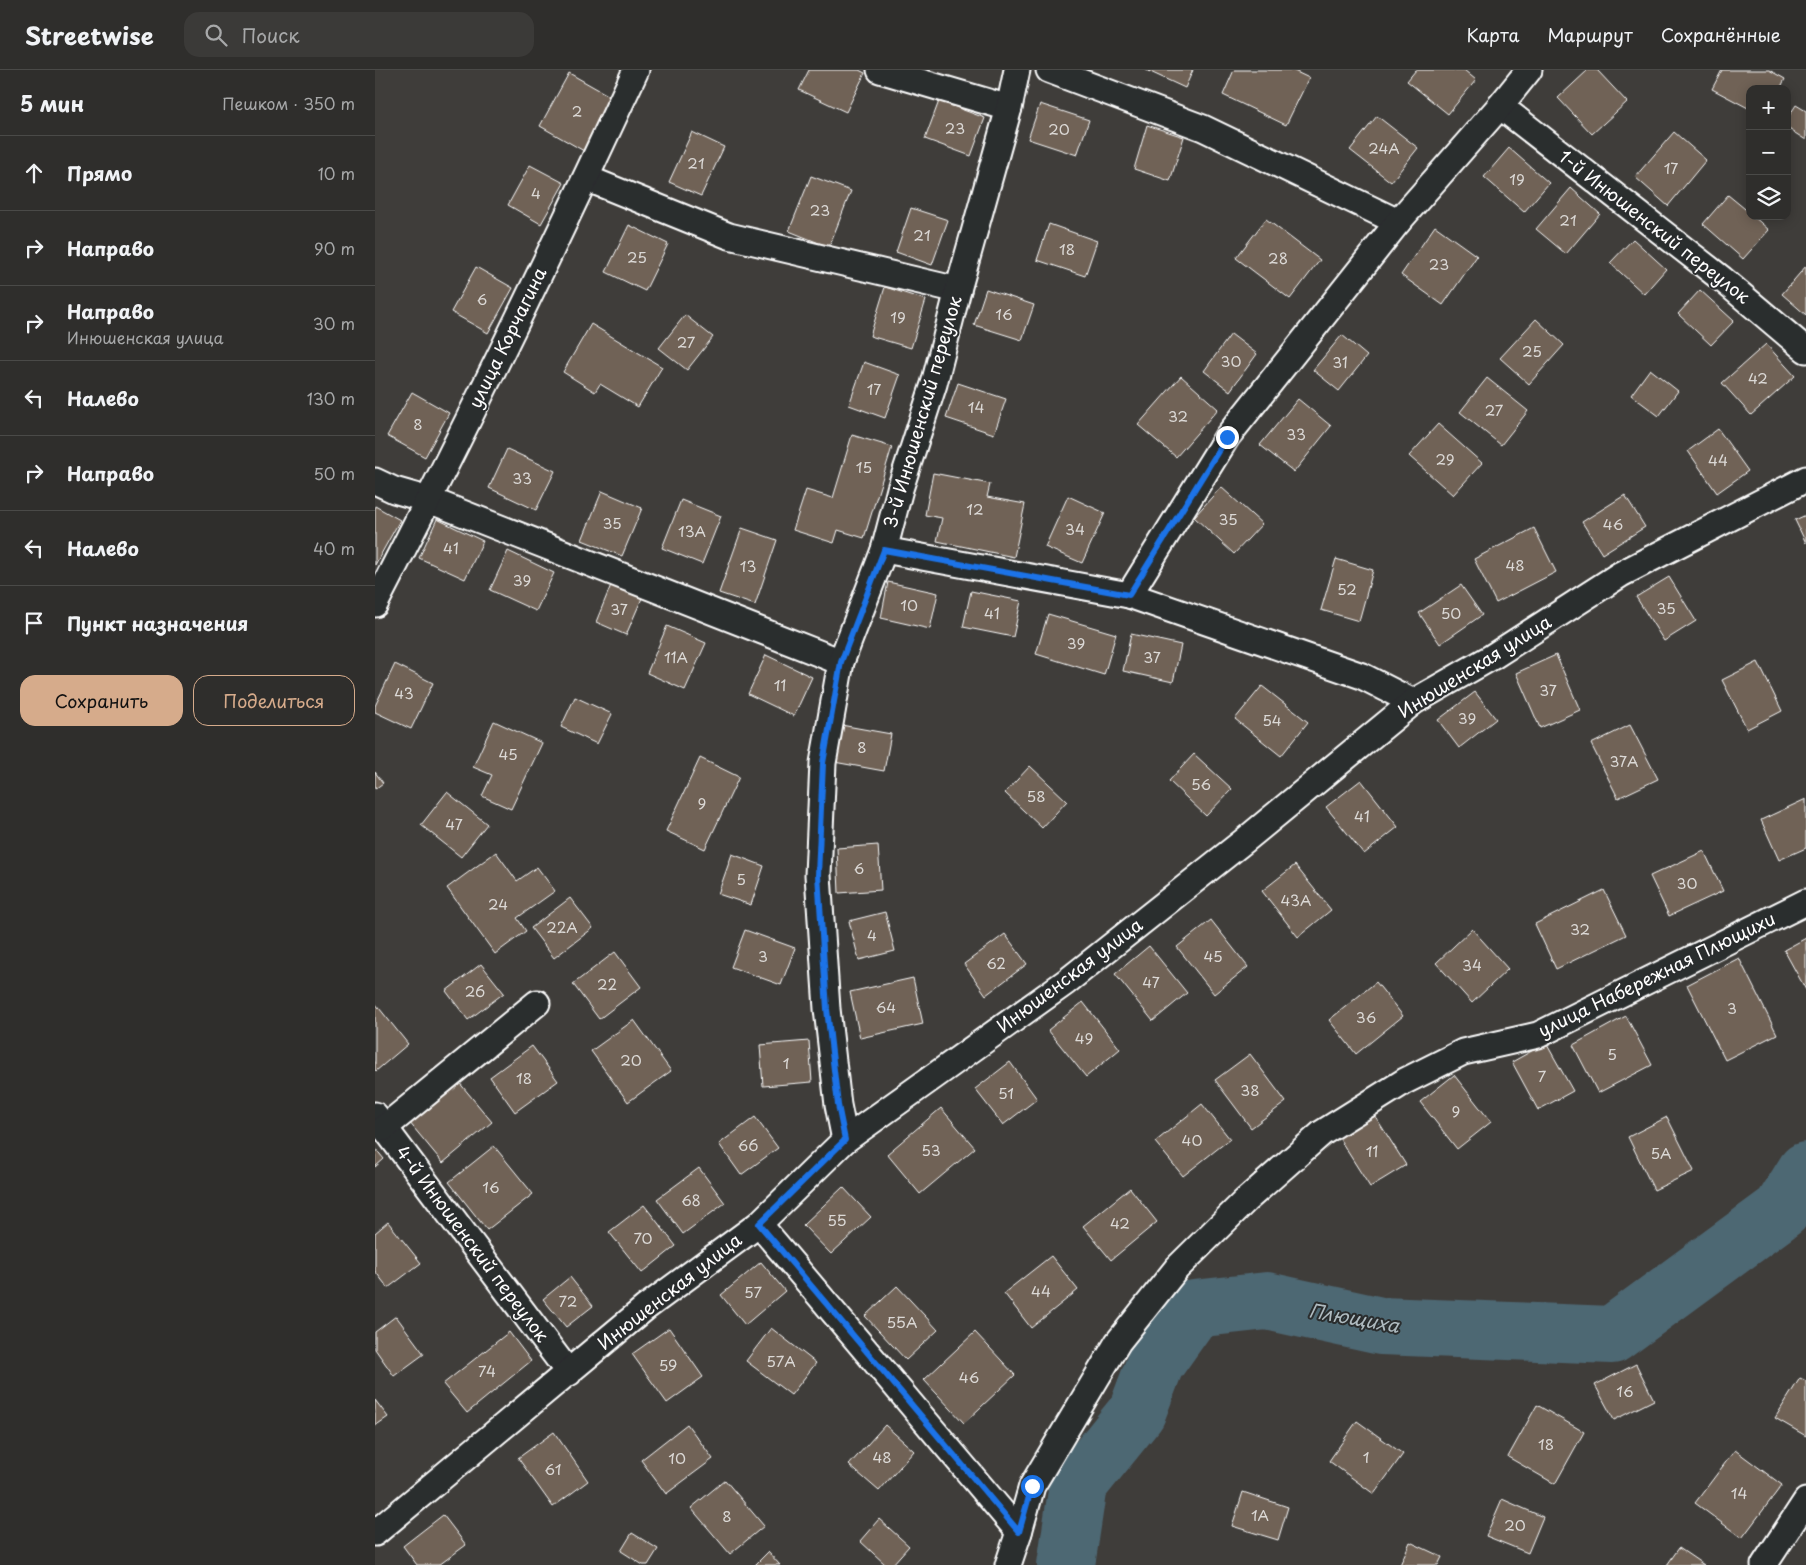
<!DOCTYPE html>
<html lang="ru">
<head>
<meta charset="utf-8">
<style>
	body { margin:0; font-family:"Playpen Sans",sans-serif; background:#3b3a38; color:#f1f3f6 }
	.controls { position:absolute; right:15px; top:15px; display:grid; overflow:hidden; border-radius:10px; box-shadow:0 2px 12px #0003 }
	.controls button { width:45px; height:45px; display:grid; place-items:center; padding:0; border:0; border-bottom:1px solid #4a4a48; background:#2f2e2c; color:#f1f3f6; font:25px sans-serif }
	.stop { position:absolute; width:15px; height:15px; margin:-11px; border:4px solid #1a73e8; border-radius:50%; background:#fff }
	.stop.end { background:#1a73e8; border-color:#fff; box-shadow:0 1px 5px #0008 }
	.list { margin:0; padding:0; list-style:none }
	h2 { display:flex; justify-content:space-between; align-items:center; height:65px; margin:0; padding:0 20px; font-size:21px }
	h2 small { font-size:16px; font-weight:400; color:#a7a8a9 }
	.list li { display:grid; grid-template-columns:32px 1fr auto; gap:15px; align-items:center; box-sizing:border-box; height:75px; padding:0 20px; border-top:1px solid #4a4a48 }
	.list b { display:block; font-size:19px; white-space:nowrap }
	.list p { margin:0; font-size:16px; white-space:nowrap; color:#a7a8a9 }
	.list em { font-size:16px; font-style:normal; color:#a7a8a9 }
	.actions { display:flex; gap:10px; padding:15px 20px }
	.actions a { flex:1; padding:11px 0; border:1px solid #d6ab8b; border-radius:15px; text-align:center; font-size:18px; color:#d6ab8b }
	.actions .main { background:#d6ab8b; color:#111 }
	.icon { flex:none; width:28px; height:28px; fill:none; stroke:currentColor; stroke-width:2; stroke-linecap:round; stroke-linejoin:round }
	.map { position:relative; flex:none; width:1431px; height:1495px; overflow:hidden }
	header { display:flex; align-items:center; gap:30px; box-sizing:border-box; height:70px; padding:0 25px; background:#2f2e2c; border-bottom:1px solid #4a4a48 }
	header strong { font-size:24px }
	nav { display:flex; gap:28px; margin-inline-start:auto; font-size:18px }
	.search { width:350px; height:45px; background:#3b3a38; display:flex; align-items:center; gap:12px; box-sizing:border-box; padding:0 18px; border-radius:15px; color:#a7a8a9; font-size:19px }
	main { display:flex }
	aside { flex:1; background:#2f2e2c }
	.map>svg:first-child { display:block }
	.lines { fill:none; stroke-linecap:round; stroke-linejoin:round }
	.river { stroke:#4e6773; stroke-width:58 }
	.building { fill:#706256; stroke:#fff }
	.street-casing { stroke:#fff; stroke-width:29 }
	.street { stroke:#2a2d2e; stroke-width:25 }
	.route { stroke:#1a73e8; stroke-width:6 }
	.labels { text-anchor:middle; stroke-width:4; stroke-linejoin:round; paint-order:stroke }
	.number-label { font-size:15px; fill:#dbd8d5 }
	.street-label { font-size:18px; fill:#fff; stroke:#2a2d2e }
	.water-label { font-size:19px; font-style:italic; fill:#afbbc0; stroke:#2a2d2e }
</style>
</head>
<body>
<header>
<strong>Streetwise</strong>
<div class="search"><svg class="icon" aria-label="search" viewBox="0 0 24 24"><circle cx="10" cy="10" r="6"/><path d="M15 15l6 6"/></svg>Поиск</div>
<nav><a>Карта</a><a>Маршрут</a><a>Сохранённые</a></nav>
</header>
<main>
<aside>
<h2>5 мин<small>Пешком · 350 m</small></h2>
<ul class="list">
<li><svg class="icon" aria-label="ahead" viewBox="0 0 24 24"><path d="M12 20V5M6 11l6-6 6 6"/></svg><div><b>Прямо</b></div><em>10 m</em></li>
<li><svg class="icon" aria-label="right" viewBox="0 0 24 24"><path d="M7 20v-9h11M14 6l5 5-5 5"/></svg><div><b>Направо</b></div><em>90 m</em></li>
<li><svg class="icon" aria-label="right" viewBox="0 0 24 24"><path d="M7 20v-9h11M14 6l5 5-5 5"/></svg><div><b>Направо</b><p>Инюшенская улица</p></div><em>30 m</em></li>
<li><svg class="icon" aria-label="left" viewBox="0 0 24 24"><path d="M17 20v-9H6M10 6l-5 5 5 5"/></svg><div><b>Налево</b></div><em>130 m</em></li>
<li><svg class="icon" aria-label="right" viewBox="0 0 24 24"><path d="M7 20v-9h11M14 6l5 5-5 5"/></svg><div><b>Направо</b></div><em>50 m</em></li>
<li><svg class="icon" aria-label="left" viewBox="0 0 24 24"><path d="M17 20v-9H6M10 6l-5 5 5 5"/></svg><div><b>Налево</b></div><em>40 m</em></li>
<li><svg class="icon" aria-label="arrive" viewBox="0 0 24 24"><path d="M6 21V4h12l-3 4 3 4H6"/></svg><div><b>Пункт назначения</b></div></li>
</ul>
<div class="actions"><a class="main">Сохранить</a><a>Поделиться</a></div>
</aside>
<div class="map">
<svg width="1431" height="1495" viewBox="0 0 1431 1495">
	<rect width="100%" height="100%" fill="#3f3d3a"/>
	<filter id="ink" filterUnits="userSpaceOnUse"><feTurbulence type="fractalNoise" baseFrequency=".02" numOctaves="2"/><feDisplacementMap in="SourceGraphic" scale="10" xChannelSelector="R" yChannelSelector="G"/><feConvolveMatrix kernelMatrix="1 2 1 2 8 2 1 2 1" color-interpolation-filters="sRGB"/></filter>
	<g filter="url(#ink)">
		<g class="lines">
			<path class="river" d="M691 1495 703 1415 762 1342 780 1294 819 1239 892 1231 1006 1256 1237 1265 1407 1140 1431 1101"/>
		</g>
		<g class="building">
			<path d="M434 0H484L490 3 471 42 424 20Z"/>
			<path d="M771 0H818L810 18Z"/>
			<path d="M859 0H917L934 8 911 55 848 25Z"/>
			<path d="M1041 0H1089L1101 10 1073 44 1032 11Z"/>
			<path d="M1213 0H1222L1252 32 1217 64 1183 28Z"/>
			<path d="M1347 0H1394L1410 9 1405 19H1375V39L1337 19Z"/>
			<path d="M194 3 238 28 209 81 165 56Z"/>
			<path d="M564 31 610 48 596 86 550 69Z"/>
			<path d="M665 34 714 50 702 85 653 69Z"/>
			<path d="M1421 35 1431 41V70L1412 58V49Z"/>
			<path d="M1002 46 1043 78 1016 112 975 80Z"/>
			<path d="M772 55 809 67 795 111 759 99Z"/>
			<path d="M317 62 349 77 326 126 294 112Z"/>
			<path d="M1299 62 1331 90 1293 136 1260 107Z"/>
			<path d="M1134 78 1174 113 1149 142 1109 107Z"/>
			<path d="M155 95 189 113 166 154 133 135Z"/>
			<path d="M436 106 476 121 454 177 414 161Z"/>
			<path d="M1196 118 1225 144 1191 184 1161 159Z"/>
			<path d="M1353 125 1375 143V146H1378L1394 160 1368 189 1328 154Z"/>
			<path d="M536 138 573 150 557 195 521 182Z"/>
			<path d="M891 149 945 190 915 229 861 188Z"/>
			<path d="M674 154 722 171 710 206 662 190Z"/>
			<path d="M254 155 293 174 270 221 231 202Z"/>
			<path d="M1060 156 1102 186 1068 235 1026 205Z"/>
			<path d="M1258 169 1291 199 1269 224 1235 193Z"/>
			<path d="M1431 196V245L1407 224Z"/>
			<path d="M101 197 138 218 113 263 76 242Z"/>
			<path d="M510 217 551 230 536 278 495 266Z"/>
			<path d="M611 219 659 235 647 270 599 255Z"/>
			<path d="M1325 220 1359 251 1336 275 1303 244Z"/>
			<path d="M310 245 338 267 312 300 284 278Z"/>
			<path d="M1161 249 1189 275 1154 314 1125 288Z"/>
			<path d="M216 254 287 297 263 337 225 314 220 322 188 302Z"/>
			<path d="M856 264 882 284 855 321 829 301Z"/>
			<path d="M967 265 992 286 964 321 938 300Z"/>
			<path d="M1391 274 1420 306 1376 345 1347 313Z"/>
			<path d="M489 292 525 305 510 348 474 335Z"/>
			<path d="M1275 299 1303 321 1284 346 1256 325Z"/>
			<path d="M806 306 843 339 801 387 763 355Z"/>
			<path d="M1112 308 1153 341 1126 375 1085 342Z"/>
			<path d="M583 313 631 329 619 364 571 348Z"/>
			<path d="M37 322 74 343 50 387 12 366Z"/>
			<path d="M923 329 956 356 919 402 885 375Z"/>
			<path d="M1063 354 1107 393 1078 425 1034 386Z"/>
			<path d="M1343 359 1373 401 1342 423 1313 381Z"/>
			<path d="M477 365 517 377 489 468 463 460 459 473 418 460 431 420 458 428Z"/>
			<path d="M132 379 180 401 161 440 114 418Z"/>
			<path d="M558 403 615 414 612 427 650 434 639 487 562 471 567 448 550 445Z"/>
			<path d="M846 417 887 454 859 484 819 447Z"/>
			<path d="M227 421 267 438 247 486 207 470Z"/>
			<path d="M1250 425 1270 457 1227 484 1207 452Z"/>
			<path d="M693 426 730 443 707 493 670 477Z"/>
			<path d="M306 430 346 446 327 494 287 478Z"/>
			<path d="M0 436 25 450 0 495Z"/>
			<path d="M1431 445V473L1420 450Z"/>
			<path d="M62 449 108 471 90 509 44 488Z"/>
			<path d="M367 458 402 470 380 535 344 523Z"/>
			<path d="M1159 458 1181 502 1121 533 1099 489Z"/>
			<path d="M133 481 179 503 161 541 115 520Z"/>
			<path d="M961 489 998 500 984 551 946 540Z"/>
			<path d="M1294 507 1321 551 1289 571 1261 527Z"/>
			<path d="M513 512 563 523 555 559 506 548Z"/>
			<path d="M236 515 267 528 251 565 221 552Z"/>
			<path d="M1086 515 1107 545 1065 574 1044 543Z"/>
			<path d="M596 521 646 531 638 567 588 557Z"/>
			<path d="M673 544 741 564 729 605 661 584Z"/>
			<path d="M292 556 331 573 310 620 272 603Z"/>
			<path d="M756 564 806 575 798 612 748 601Z"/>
			<path d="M391 585 437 607 419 646 373 624Z"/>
			<path d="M1181 585 1205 640 1165 658 1141 603Z"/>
			<path d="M1383 592 1407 641 1372 659 1347 610Z"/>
			<path d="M20 594 58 613 36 659 0 642V636Z"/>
			<path d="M887 616 933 652 906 686 860 649Z"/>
			<path d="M1100 622 1121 649 1084 678 1063 650Z"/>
			<path d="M200 627 237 644 222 674 186 657Z"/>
			<path d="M119 651 167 673 136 739 107 726 117 705 98 697Z"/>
			<path d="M466 655 516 664 509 701 459 692Z"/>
			<path d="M1255 655 1283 709 1243 728 1216 674Z"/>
			<path d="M819 684 857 719 831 746 794 711Z"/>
			<path d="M325 688 364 707 330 779 291 761Z"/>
			<path d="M655 696 692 731 667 758 630 723Z"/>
			<path d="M0 702 8 713 0 719Z"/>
			<path d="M986 710 1023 757 989 784 951 737Z"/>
			<path d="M72 722 112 754 86 787 46 755Z"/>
			<path d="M1431 729V778L1404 790 1386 750Z"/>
			<path d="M503 775 506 820 464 823 462 778Z"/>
			<path d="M1329 781 1348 821 1294 846 1275 806Z"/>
			<path d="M121 782 142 811 162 797 180 821 142 848 151 861 120 884 72 818Z"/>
			<path d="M357 784 389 796 376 835 343 824Z"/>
			<path d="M920 795 956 840 923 867 887 821Z"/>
			<path d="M1229 820 1251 865 1181 899 1160 854Z"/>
			<path d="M195 828 218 858 179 888 156 858Z"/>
			<path d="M510 842 520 881 484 890 474 851Z"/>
			<path d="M836 850 873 897 839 924 802 877Z"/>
			<path d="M1097 859 1133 899 1097 933 1061 893Z"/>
			<path d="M370 860 420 878 406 915 356 897Z"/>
			<path d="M630 864 652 894 611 925 589 894Z"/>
			<path d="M1431 868V920L1409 880Z"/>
			<path d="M774 876 812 923 778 951 740 904Z"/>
			<path d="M240 882 266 917 224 949 198 914Z"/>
			<path d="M1364 888 1402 964 1350 990 1312 915Z"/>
			<path d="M106 894 129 923 93 950 71 921Z"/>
			<path d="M538 908 548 954 485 968 475 922Z"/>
			<path d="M1001 912 1028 946 981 984 954 950Z"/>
			<path d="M708 932 745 979 711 1007 673 960Z"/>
			<path d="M0 933 33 974 1 1001 0 1000Z"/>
			<path d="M1251 946 1277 995 1223 1023 1198 975Z"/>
			<path d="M259 950 296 1001 253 1032 216 981Z"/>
			<path d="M434 971 437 1012 388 1016 385 975Z"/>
			<path d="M1171 973 1198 1021 1163 1040 1137 992Z"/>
			<path d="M157 976 183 1011 140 1042 115 1007Z"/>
			<path d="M875 984 911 1032 876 1058 840 1010Z"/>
			<path d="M635 992 662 1029 628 1055 600 1019Z"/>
			<path d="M1079 1005 1116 1052 1082 1079 1045 1032Z"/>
			<path d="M83 1011 117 1052 68 1093 34 1052Z"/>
			<path d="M827 1034 855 1069 808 1106 780 1072Z"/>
			<path d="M566 1038 600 1078 545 1124 512 1084Z"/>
			<path d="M1000 1046 1031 1095 995 1117 964 1068Z"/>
			<path d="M380 1047 403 1078 366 1105 344 1074Z"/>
			<path d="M1292 1047 1319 1101 1279 1120 1253 1067Z"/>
			<path d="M119 1076 158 1124 112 1160 74 1112Z"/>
			<path d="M0 1078 9 1089 0 1097Z"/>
			<path d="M324 1098 350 1133 308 1164 282 1129Z"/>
			<path d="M468 1117 496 1147 456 1184 428 1155Z"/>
			<path d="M755 1118 782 1152 736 1190 708 1156Z"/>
			<path d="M269 1135 301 1176 267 1203 234 1162Z"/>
			<path d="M13 1152 46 1193 13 1218 0 1201V1163Z"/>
			<path d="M676 1186 703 1220 656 1258 629 1223Z"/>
			<path d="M386 1192 410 1221 370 1255 346 1225Z"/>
			<path d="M195 1207 218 1236 191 1257 168 1229Z"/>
			<path d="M522 1216 563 1260 531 1290 490 1246Z"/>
			<path d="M21 1246 49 1284 19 1306 0 1279V1262Z"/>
			<path d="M294 1258 328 1307 292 1333 257 1284Z"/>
			<path d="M396 1258 441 1293 416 1325 371 1291Z"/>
			<path d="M134 1262 156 1291 92 1343 68 1314Z"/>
			<path d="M600 1262 640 1305 589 1353 549 1310Z"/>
			<path d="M1261 1294 1279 1330 1239 1350 1220 1315Z"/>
			<path d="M1425 1308 1431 1311V1366L1400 1348Z"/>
			<path d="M0 1330 13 1347 0 1356Z"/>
			<path d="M1162 1335 1209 1362 1180 1414 1133 1387Z"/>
			<path d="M982 1351 1028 1384 999 1424 954 1391Z"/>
			<path d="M312 1354 338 1389 291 1424 266 1390Z"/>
			<path d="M510 1355 539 1381 504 1421 474 1395Z"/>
			<path d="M179 1362 213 1411 178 1437 143 1388Z"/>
			<path d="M1360 1380 1407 1415 1367 1468 1320 1433Z"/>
			<path d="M350 1410 389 1456 355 1484 316 1438Z"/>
			<path d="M868 1422 913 1437 903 1470 857 1456Z"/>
			<path d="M1127 1429 1168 1447 1153 1483 1111 1466Z"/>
			<path d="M68 1445 91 1475 64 1495H42L28 1476Z"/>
			<path d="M504 1449 534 1476 517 1495H511L485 1471Z"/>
			<path d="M257 1463 283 1479 273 1495H268L246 1481Z"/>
			<path d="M1035 1472 1067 1487 1063 1495H1025Z"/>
			<path d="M1304 1478 1329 1495H1292Z"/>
			<path d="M393 1482 405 1495H380Z"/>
		</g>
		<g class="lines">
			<g class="street-casing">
				<g id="street">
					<path d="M505 0 634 38"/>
					<path d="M674 0 828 58 1023 152"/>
					<path d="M1125 36 1347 209 1431 280"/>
					<path d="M211 108 354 166 583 220"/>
					<path d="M0 411 19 420 54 430 466 592"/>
					<path d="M509 480 754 525"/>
					<path d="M0 534C91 358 178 179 261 0"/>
					<path d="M1038 632 987 606 754 525 852 367 1023 152 1125 36 1154 0"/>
					<path d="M0 1045 194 1303"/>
					<path d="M9 1058 162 933"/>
					<path d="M470 1070 463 1035 452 939 443 805 448 693 466 592 509 480 525 419 559 314 583 220 634 38 642 0"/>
					<path d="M384 1154 644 1462"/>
					<path d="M0 1463 270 1238 384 1154 470 1070 691 912 869 771 1038 632 1117 587 1246 504 1431 409"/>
					<path d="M633 1495 644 1462 657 1416 743 1272 802 1198 870 1131 947 1063 1030 1011 1088 982 1163 965 1431 832"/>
					<path d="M1389 1495 1431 1431"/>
				</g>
			</g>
			<use href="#street" class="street"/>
		</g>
	</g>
	<g class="lines" filter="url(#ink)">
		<path class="route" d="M657 1416 644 1462 384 1154 470 1070 463 1035 452 939 443 805 448 693 466 592 509 480 754 525 852 367"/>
	</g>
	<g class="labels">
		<g class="number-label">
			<text x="202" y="47">2</text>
			<text x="580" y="64">23</text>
			<text x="684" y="65">20</text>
			<text x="1009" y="84">24А</text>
			<text x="321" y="99">21</text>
			<text x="1296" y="104">17</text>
			<text x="1142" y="115">19</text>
			<text x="161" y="129">4</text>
			<text x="445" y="146">23</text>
			<text x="1193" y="156">21</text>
			<text x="547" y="171">21</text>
			<text x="692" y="185">18</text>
			<text x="262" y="193">25</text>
			<text x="903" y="194">28</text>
			<text x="1064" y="200">23</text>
			<text x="107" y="235">6</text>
			<text x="629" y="250">16</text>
			<text x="523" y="253">19</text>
			<text x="311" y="278">27</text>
			<text x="1157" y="287">25</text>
			<text x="856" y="297">30</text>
			<text x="965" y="298">31</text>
			<text x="1383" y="314">42</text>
			<text x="499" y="325">17</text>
			<text x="601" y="343">14</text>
			<text x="1119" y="346">27</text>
			<text x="803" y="352">32</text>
			<text x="43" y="360">8</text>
			<text x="921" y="370">33</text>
			<text x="1070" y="395">29</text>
			<text x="1343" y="396">44</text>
			<text x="489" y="403">15</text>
			<text x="147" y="414">33</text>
			<text x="600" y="445">12</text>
			<text x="853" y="455">35</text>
			<text x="237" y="459">35</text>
			<text x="1238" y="460">46</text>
			<text x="700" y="465">34</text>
			<text x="317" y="467">13А</text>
			<text x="76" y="484">41</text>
			<text x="1140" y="501">48</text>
			<text x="373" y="502">13</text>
			<text x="147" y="516">39</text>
			<text x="972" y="525">52</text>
			<text x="534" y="541">10</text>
			<text x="1291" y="544">35</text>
			<text x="244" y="545">37</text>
			<text x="617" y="549">41</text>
			<text x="1076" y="549">50</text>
			<text x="701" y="579">39</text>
			<text x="301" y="593">11А</text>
			<text x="777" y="593">37</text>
			<text x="405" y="621">11</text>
			<text x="1173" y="626">37</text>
			<text x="29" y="629">43</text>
			<text x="1092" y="654">39</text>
			<text x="897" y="656">54</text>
			<text x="487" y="683">8</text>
			<text x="133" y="690">45</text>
			<text x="1249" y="697">37А</text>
			<text x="826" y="720">56</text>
			<text x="661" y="732">58</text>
			<text x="327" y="739">9</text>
			<text x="987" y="752">41</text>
			<text x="79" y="760">47</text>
			<text x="484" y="804">6</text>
			<text x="366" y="815">5</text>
			<text x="1312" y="819">30</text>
			<text x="921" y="836">43А</text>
			<text x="123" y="840">24</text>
			<text x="187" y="863">22А</text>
			<text x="1205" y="865">32</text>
			<text x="497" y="871">4</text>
			<text x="388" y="892">3</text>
			<text x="838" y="892">45</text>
			<text x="621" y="899">62</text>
			<text x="1097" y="901">34</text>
			<text x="776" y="918">47</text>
			<text x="232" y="920">22</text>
			<text x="100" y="927">26</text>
			<text x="511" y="943">64</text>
			<text x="1357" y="944">3</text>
			<text x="991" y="953">36</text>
			<text x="709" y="974">49</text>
			<text x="1237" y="990">5</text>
			<text x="256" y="996">20</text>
			<text x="411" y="999">1</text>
			<text x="1167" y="1012">7</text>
			<text x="149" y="1014">18</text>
			<text x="875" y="1026">38</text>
			<text x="631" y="1029">51</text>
			<text x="1081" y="1047">9</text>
			<text x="817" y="1076">40</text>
			<text x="373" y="1081">66</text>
			<text x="556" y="1086">53</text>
			<text x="997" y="1087">11</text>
			<text x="1286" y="1089">5А</text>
			<text x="116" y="1123">16</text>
			<text x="316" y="1136">68</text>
			<text x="462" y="1156">55</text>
			<text x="745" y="1159">42</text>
			<text x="268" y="1174">70</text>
			<text x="666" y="1227">44</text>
			<text x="378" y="1228">57</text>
			<text x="193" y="1237">72</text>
			<text x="527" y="1258">55А</text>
			<text x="406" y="1297">57А</text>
			<text x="293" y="1301">59</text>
			<text x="112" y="1307">74</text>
			<text x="594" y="1313">46</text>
			<text x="1250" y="1327">16</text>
			<text x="1171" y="1380">18</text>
			<text x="507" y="1393">48</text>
			<text x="991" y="1393">1</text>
			<text x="302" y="1394">10</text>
			<text x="178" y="1405">61</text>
			<text x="1364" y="1429">14</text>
			<text x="885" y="1451">1А</text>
			<text x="352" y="1452">8</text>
			<text x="1140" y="1461">20</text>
		</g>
		<g class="street-label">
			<text transform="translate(1279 157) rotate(38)" y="6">1-й Инюшенский переулок</text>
			<text transform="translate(133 268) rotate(-64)" y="6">улица Корчагина</text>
			<text transform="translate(548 342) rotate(-74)" y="6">3-й Инюшенский переулок</text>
			<text transform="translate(1100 597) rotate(-32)" y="6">Инюшенская улица</text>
			<text transform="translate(1282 905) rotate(-26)" y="6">улица Набережная Плющихи</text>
			<text transform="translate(695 906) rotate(-37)" y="6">Инюшенская улица</text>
			<text transform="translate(97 1174) rotate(53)" y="6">4-й Инюшенский переулок</text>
			<text transform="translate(295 1222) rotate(-38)" y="6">Инюшенская улица</text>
		</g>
		<g class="water-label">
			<text transform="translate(979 1248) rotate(10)" y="7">Плющиха</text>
		</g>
	</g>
</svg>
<div class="controls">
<button>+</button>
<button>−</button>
<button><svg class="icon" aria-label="layers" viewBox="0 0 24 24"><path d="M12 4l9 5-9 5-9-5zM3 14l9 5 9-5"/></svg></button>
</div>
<div class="stop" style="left:657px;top:1416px"></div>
<div class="stop end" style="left:852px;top:367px"></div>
</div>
</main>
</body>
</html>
